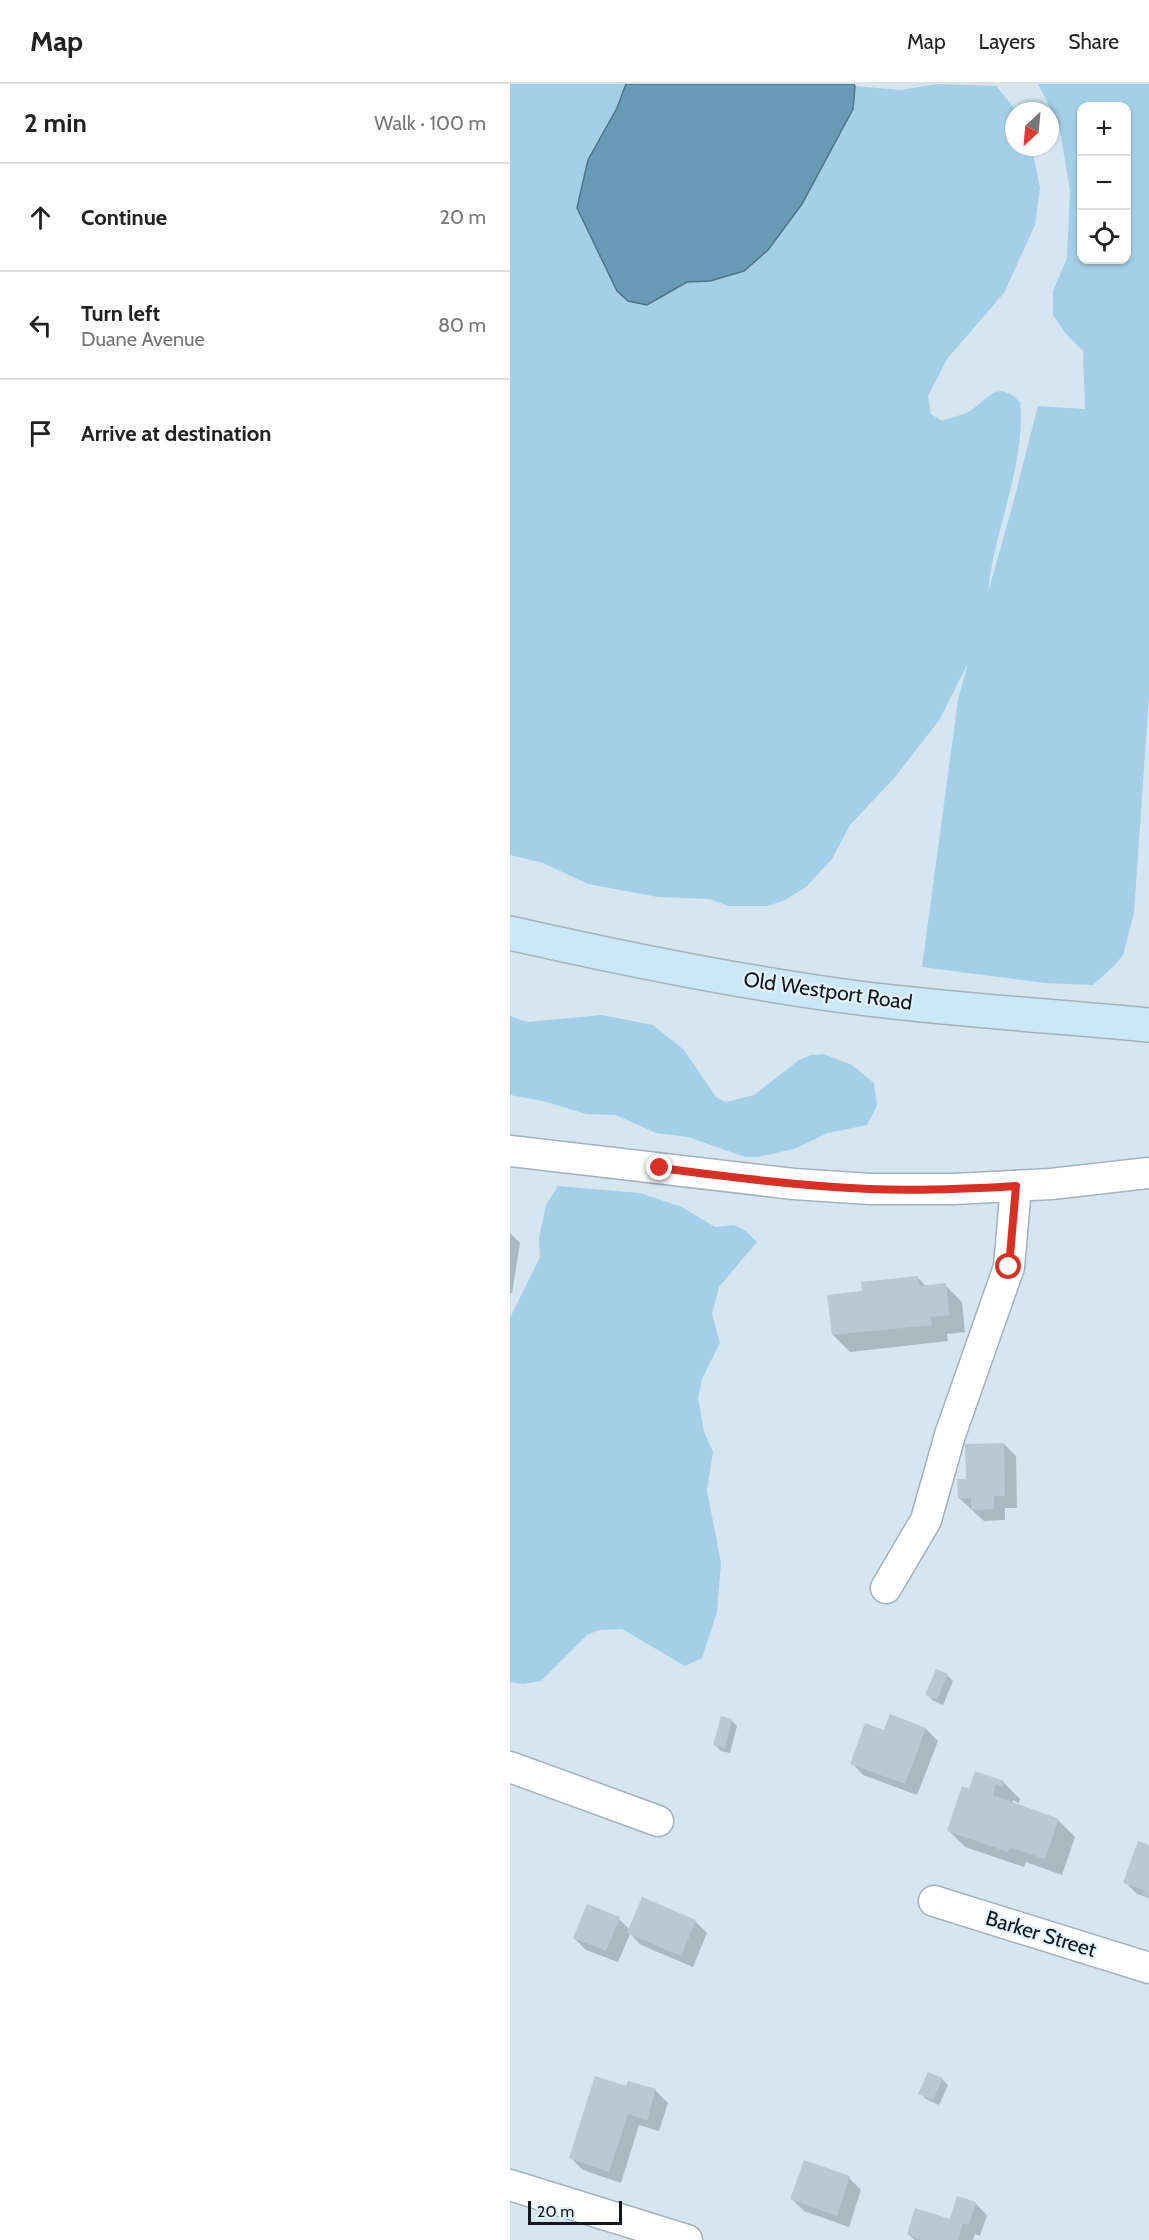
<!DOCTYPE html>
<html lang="en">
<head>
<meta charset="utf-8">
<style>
	body { margin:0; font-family:Cabin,sans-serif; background:#f2f2f2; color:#222 }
	.controls { position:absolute; right:18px; top:18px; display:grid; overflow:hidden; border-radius:12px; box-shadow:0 2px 4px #0004 }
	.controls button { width:54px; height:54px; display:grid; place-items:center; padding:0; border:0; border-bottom:2px solid #e0e0e0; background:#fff; color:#222; font:30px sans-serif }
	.compass { position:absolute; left:495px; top:18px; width:54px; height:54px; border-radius:50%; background:#fff; box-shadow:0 2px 4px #0004; rotate:206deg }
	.scale { position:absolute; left:18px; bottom:15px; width:94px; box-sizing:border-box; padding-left:6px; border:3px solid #12171b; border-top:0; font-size:16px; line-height:21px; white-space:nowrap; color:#12171b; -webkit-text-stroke:4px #e3f3fd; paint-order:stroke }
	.stop { position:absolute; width:18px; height:18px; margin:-14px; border:4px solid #d93025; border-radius:50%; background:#fff }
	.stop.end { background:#d93025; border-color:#fff; box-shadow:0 2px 6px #0008 }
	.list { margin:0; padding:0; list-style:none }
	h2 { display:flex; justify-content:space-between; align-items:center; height:78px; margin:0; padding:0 24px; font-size:26px }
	h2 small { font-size:20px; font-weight:400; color:#767676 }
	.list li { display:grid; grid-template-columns:39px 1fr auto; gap:18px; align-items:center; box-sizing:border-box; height:108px; padding:0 24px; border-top:2px solid #e0e0e0 }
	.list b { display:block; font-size:22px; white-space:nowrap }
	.list p { margin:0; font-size:20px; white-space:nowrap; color:#767676 }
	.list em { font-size:20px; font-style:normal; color:#767676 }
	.icon { flex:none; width:33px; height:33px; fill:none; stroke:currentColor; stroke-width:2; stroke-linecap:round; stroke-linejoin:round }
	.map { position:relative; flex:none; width:639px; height:2156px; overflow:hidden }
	header { display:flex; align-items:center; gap:36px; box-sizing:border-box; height:84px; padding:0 30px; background:#fff; border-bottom:2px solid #e0e0e0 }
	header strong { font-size:28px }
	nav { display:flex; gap:33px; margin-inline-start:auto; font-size:21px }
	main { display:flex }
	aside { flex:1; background:#fff }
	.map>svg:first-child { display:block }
	.green { fill:#a5cfe8; fill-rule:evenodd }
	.water { fill:#699ab6; stroke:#4f7388; stroke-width:1.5 }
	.shadow { fill:#0003 }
	.building { fill:#b9c9d3 }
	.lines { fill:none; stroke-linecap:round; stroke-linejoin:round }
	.street-casing { stroke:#a3b2bc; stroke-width:33 }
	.secondary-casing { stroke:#a3b2bc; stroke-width:36 }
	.street { stroke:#fff; stroke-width:30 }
	.secondary { stroke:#cbe8f7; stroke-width:33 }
	.route { stroke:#d93025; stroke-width:8 }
	.labels { text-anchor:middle; stroke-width:4.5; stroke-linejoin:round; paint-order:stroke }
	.street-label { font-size:21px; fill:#12171b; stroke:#e3f3fd }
</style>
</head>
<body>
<header>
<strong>Map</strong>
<nav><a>Map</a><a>Layers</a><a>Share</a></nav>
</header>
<main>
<aside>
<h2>2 min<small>Walk · 100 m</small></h2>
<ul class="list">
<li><svg class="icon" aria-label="ahead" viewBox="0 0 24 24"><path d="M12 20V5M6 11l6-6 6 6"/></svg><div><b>Continue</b></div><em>20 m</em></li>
<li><svg class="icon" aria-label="left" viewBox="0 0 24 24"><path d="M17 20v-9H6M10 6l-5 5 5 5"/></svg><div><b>Turn left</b><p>Duane Avenue</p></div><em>80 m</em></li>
<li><svg class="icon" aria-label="arrive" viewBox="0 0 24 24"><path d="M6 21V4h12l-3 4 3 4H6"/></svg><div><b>Arrive at destination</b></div></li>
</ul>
</aside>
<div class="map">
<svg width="639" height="2156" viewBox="0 0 639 2156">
	<rect width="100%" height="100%" fill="#d5e6f0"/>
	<g class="green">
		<path d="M0 0H116L107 24 136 221 177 198 200 197 343 25 345 2 391 6 427 0 486 2 507 27H504V63H522L530 104 525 141 494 209 437 275 418 312 421 330 432 337C442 333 455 331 463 325 481 311 488 297 510 318 516 382 484 445 478 508L501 427 528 322 575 325 573 267 556 250 543 231V207L557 174 560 107 549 41 528 0H639V612L624 829 613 871 604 882 583 901 536 899 412 883 448 616 458 579 430 635 386 692 340 741 322 775 296 803 275 816 258 822H218L200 815 148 813 78 800 33 779 0 771ZM572 22H616V176H572Z"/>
		<path d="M92 931 143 941 174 966 206 1013 216 1018 244 1011 289 976 301 971 314 970 342 981 364 999 367 1022 357 1041 318 1049 284 1065 248 1073H235L178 1053 146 1049 106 1031 76 1030 33 1017 0 1011V932L17 938Z"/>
		<path d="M48 1102 130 1109 172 1123 205 1143 224 1141 236 1147 247 1158 209 1203 202 1230 210 1259 192 1295 188 1314 194 1348 203 1368 197 1406 211 1479 207 1528 192 1574 175 1582 112 1545 89 1546 77 1551 31 1597 13 1600 0 1598V1234L30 1173 29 1154 36 1121Z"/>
	</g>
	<path class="water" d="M116 0H344L345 2 343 25 292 120 258 166 234 187 200 197 177 198 137 221 118 217 107 207 67 124 78 76 107 24Z"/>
	<g class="shadow">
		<path d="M0 1149 10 1159 2 1209H0Z"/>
		<path d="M407 1193 417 1203 435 1201 452 1218 455 1248 437 1250 438 1257 340 1268 323 1251 354 1209Z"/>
		<path d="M494 1360 506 1372 507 1424H495V1436L474 1437 449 1414 458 1396Z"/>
		<path d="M437 1591 443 1597 433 1621 422 1616 417 1610Z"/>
		<path d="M381 1632 416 1645 428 1657 407 1711 353 1691 342 1679 375 1648Z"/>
		<path d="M221 1636 227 1642 220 1669 211 1667 205 1661Z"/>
		<path d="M493 1698 510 1715 509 1719 503 1716 502 1720 548 1736 565 1753 552 1791 516 1778 514 1783 455 1763 438 1746 460 1706Z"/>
		<path d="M639 1763V1814L627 1810 615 1798Z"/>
		<path d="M77 1822 109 1835 120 1846 185 1837 197 1849 183 1883 131 1861 120 1850 108 1878 76 1866 64 1854Z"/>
		<path d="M432 1995 438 2001 429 2021 416 2015 410 2009Z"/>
		<path d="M119 1999 146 2007 158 2019 149 2047 129 2041 111 2099 73 2086 61 2074 117 2004Z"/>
		<path d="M339 2094 351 2106 339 2143 294 2127 282 2115Z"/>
		<path d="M465 2119 477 2131 470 2152 465 2150 463 2156H405L398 2150 441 2137Z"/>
	</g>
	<g class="building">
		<path d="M408 1192 409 1202 436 1199 439 1231 421 1233 422 1241 322 1251 317 1211 352 1207 351 1198Z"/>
		<path d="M494 1359 495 1412H484V1425L461 1426V1414L448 1415 447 1395H456L455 1360Z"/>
		<path d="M426 1585 438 1590 427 1616 415 1611Z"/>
		<path d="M380 1630 416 1644 395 1700 340 1680 355 1639 374 1646Z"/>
		<path d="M211 1632 222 1635 215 1664 203 1661Z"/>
		<path d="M465 1687 494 1697 492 1703 486 1700 483 1711 549 1735 535 1775 499 1763 498 1768 437 1747 452 1702 459 1705Z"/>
		<path d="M628 1757 639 1761V1813L633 1810 634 1806 613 1799Z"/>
		<path d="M132 1813 186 1836 171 1872 117 1849Z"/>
		<path d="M77 1820 110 1833 96 1867 63 1854Z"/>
		<path d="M418 1988 433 1994 423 2016 408 2010Z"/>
		<path d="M85 1992 116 2002 118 1997 146 2005 137 2036 118 2030 99 2088 59 2074Z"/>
		<path d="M294 2076 340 2092 327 2132 280 2115Z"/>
		<path d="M447 2112 466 2118 459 2141 453 2139 448 2156H411L397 2150 405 2124 440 2135Z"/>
	</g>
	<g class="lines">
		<g class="street-casing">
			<g id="street">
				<path d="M0 1067 284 1100 360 1105H444L541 1100 639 1089"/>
				<path d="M376 1504 416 1436 440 1351 499 1183 506 1102"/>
				<path d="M0 1683 148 1737"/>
				<path d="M424 1817 639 1884"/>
				<path d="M0 2101 177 2156"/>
			</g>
		</g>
		<g class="secondary-casing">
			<path id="secondary" d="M0 849C115 875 232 899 349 914 445 926 543 932 639 941"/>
		</g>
		<use href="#street" class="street"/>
		<use href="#secondary" class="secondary"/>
	</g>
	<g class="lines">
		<path class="route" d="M150 1084C220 1093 289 1102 359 1105 408 1107 457 1105 506 1102L499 1183"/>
	</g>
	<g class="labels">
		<g class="street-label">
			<text transform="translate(318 907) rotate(8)" y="7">Old Westport Road</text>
			<text transform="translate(531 1850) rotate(17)" y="7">Barker Street</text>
		</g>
	</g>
</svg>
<div class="controls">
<button>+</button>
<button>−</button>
<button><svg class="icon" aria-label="locate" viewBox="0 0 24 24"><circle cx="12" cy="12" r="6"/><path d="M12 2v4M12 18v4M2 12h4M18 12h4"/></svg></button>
</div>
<svg class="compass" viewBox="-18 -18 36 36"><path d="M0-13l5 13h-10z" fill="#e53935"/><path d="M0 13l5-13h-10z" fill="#767676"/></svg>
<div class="scale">20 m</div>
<div class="stop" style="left:499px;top:1183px"></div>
<div class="stop end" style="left:150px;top:1084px"></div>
</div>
</main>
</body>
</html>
